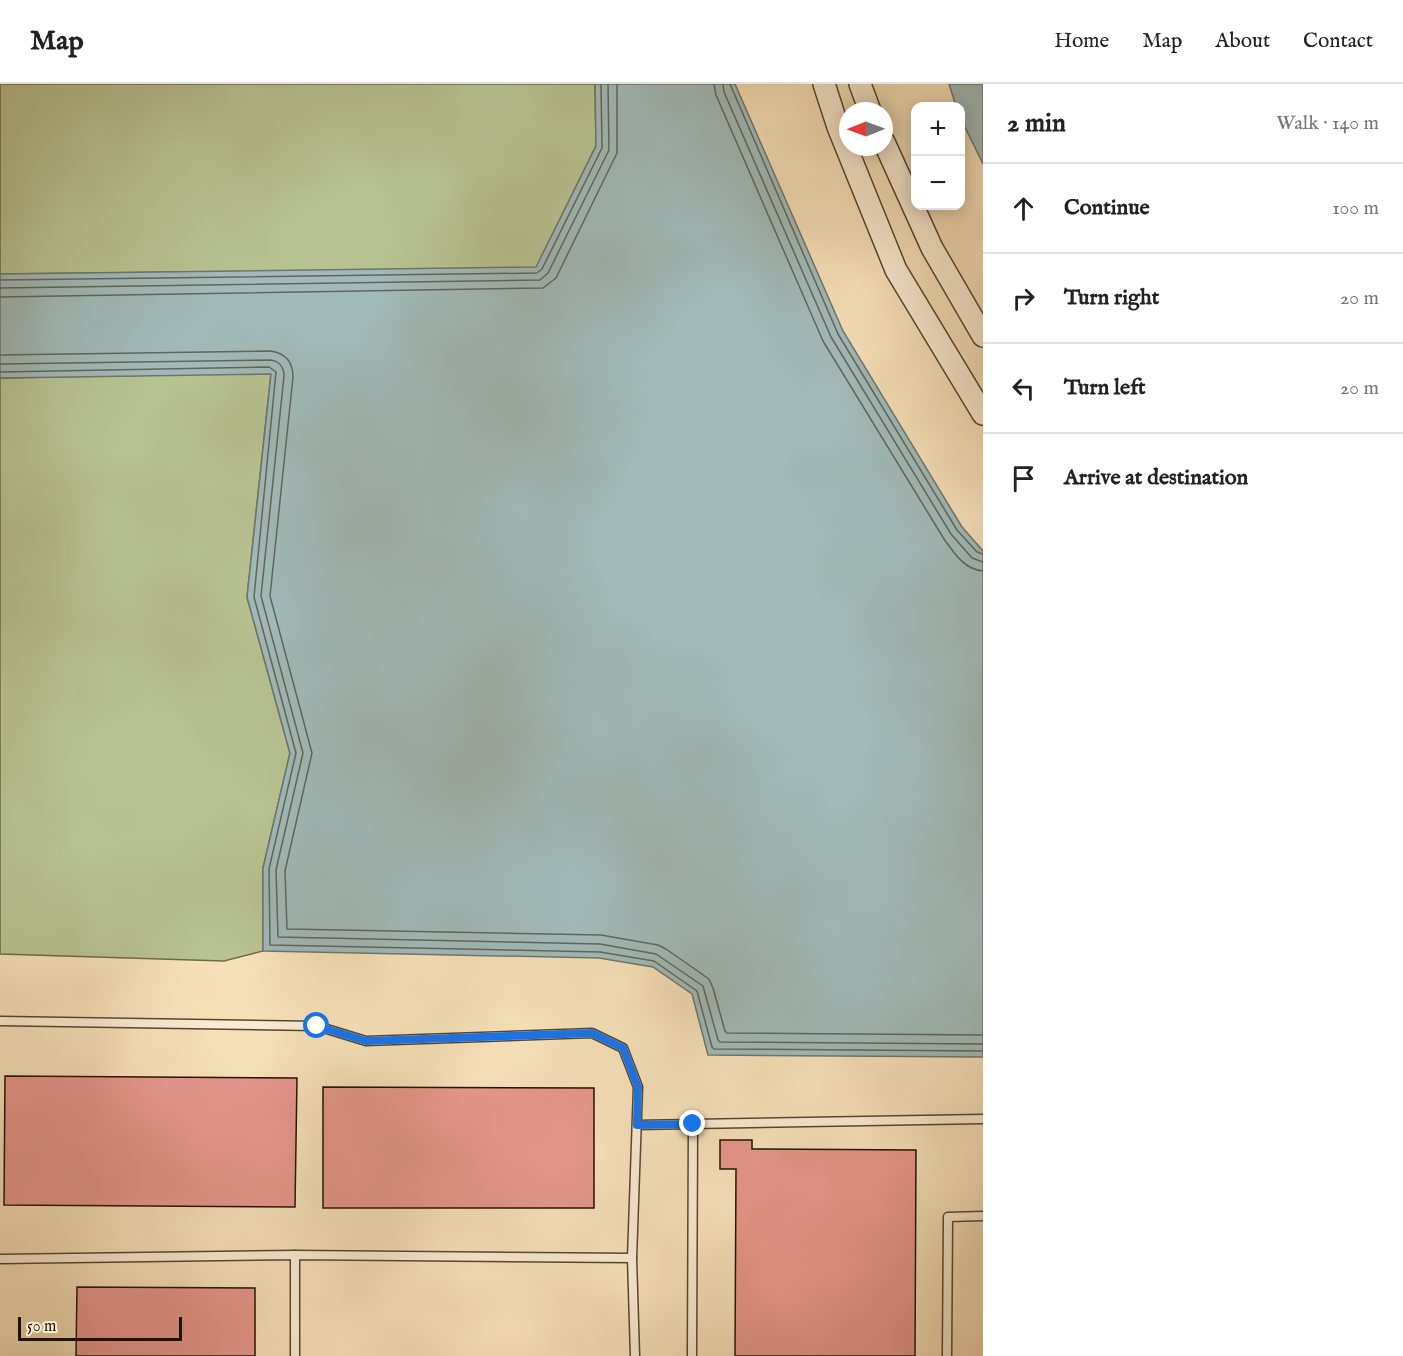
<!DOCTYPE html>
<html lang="en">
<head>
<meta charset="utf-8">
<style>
	body { margin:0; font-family:"IM FELL English",serif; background:#f2f2f2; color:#222 }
	.controls { position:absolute; right:18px; top:18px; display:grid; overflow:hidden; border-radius:12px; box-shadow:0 3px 15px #0003 }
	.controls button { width:54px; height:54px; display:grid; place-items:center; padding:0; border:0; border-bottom:2px solid #e0e0e0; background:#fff; color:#222; font:30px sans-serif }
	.compass { position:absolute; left:839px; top:18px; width:54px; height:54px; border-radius:50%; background:#fff; box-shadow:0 3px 15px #0003; rotate:269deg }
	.scale { position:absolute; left:18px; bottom:15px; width:164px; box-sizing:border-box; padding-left:6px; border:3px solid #221300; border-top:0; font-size:16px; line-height:21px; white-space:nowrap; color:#221300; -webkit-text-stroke:4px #f9ebd1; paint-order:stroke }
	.stop { position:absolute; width:18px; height:18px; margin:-14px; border:4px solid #1a73e8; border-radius:50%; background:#fff }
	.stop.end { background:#1a73e8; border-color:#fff; box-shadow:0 2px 6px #0008 }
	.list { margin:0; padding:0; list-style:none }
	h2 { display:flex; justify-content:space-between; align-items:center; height:78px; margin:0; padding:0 24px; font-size:26px }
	h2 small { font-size:20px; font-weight:400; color:#767676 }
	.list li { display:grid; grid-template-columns:39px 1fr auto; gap:18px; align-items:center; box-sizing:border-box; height:90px; padding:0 24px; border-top:2px solid #e0e0e0 }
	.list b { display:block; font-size:22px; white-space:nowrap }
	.list em { font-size:20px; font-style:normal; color:#767676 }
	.icon { flex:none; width:33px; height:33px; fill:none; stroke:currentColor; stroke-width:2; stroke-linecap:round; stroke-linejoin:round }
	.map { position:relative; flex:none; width:983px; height:1272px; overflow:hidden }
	header { display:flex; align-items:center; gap:36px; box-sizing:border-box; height:84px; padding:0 30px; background:#fff; border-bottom:2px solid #e0e0e0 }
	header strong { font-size:28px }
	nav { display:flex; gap:33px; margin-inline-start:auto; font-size:21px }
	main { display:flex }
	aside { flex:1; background:#fff }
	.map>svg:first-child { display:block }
	.green { fill:#b8c392; stroke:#6d6b49; stroke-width:1.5 }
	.water { fill:#a1bab9; stroke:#6e776f; stroke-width:1.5 }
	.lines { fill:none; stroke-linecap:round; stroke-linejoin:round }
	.shore { stroke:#62665c; stroke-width:1.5 }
	.building { fill:#e5968c; stroke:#221300; stroke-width:1.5 }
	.service-casing { stroke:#57462e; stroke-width:11 }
	.tertiary-casing { stroke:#57462e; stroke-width:24 }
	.service { stroke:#f9ebd1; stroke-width:8 }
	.tertiary { stroke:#f9ebd1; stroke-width:21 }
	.route { stroke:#1a73e8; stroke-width:8 }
</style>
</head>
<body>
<header>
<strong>Map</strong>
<nav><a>Home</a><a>Map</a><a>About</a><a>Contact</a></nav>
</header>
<main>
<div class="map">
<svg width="983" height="1272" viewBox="0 0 983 1272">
	<rect width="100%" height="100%" fill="#f6e0b8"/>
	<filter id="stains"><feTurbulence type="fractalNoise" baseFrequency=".00333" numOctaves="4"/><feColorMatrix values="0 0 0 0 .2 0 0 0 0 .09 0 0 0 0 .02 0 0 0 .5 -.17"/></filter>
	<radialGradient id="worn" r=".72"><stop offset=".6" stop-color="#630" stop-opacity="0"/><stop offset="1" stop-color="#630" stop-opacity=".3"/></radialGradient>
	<g class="green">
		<path d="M0 0H595L596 62 536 184 0 190Z"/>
		<path d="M271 289 247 513 290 669 263 784V867L224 877 0 870V294Z"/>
	</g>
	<g class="water">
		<path d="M595 0H735L843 247 962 443 983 467V973L708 971 692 910 653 883 599 874 263 867V784L290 669 247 513 271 290 0 294V190L536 183 596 62Z"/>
		<path d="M949 0H983V80L961 35 960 22H956Z"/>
	</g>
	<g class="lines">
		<g class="shore">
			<path d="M714 0 716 11 823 257 944 455C954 469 965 486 983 487"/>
			<path d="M723 0 724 8 831 253 951 450 972 474 983 478"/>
			<path d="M730 0 838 250 957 446 977 468 983 470"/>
			<path d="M0 196 537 189 542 185 602 64 601 0"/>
			<path d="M0 204 540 196 548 189 609 66 608 0"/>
			<path d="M0 213 543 204 556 194 617 69V0"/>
			<path d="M0 271 270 267C285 269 293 278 293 293L270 512 312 669 285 787 287 845 601 851 658 861 666 865 709 895 713 904 725 947 727 949 983 951"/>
			<path d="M0 280 270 276C279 277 284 283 284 292L261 512 303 669 276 786 278 853 600 860 656 870 703 902 718 956 720 958 983 960"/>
			<path d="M0 288 269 283 276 288 254 513 296 669 269 785 270 861 600 868 654 877 697 907 712 963 714 965 983 967"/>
		</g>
	</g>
	<g class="building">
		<path d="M5 992 297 994 295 1123 4 1121Z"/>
		<path d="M323 1003 594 1004V1124H323Z"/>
		<path d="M720 1056H752V1065L916 1066 915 1272H735L736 1085H720Z"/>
		<path d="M77 1203 255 1204V1272H76Z"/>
	</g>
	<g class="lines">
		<g class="service-casing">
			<g id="service">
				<path d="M0 937 317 942 366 957 592 949 623 964 638 1003 632 1174 635 1272"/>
				<path d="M637 1041 983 1035"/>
				<path d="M295 1171V1272"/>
				<path d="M0 1175 295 1171 632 1174"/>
				<path d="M692 1272 693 1040"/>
				<path d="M947 1272 948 1133 983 1132"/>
			</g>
		</g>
		<g class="tertiary-casing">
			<g id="tertiary">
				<path d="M824 0 838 43 896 186 983 330"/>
				<path d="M860 0 870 27"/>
				<path d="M884 58 932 164 983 252"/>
			</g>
		</g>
		<use href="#service" class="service"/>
		<use href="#tertiary" class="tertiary"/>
	</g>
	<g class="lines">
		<path class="route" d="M317 942 366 957 592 949 623 964 638 1003 637 1041 693 1040"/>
	</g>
	<rect width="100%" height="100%" filter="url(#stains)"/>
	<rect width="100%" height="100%" fill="url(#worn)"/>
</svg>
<div class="controls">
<button>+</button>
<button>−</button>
</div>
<svg class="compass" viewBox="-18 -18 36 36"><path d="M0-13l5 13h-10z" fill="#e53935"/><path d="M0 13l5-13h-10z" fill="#767676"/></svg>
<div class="scale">50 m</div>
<div class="stop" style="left:317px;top:942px"></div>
<div class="stop end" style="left:693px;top:1040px"></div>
</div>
<aside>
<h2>2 min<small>Walk · 140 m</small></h2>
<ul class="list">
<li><svg class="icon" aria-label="ahead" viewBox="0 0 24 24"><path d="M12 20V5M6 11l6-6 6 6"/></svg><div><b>Continue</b></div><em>100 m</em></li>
<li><svg class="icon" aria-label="right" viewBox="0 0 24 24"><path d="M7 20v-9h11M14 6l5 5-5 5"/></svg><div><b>Turn right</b></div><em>20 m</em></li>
<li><svg class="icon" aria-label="left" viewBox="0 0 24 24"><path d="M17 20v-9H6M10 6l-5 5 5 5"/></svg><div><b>Turn left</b></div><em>20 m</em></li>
<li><svg class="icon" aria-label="arrive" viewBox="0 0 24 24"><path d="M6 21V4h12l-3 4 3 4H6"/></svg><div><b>Arrive at destination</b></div></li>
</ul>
</aside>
</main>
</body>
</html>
